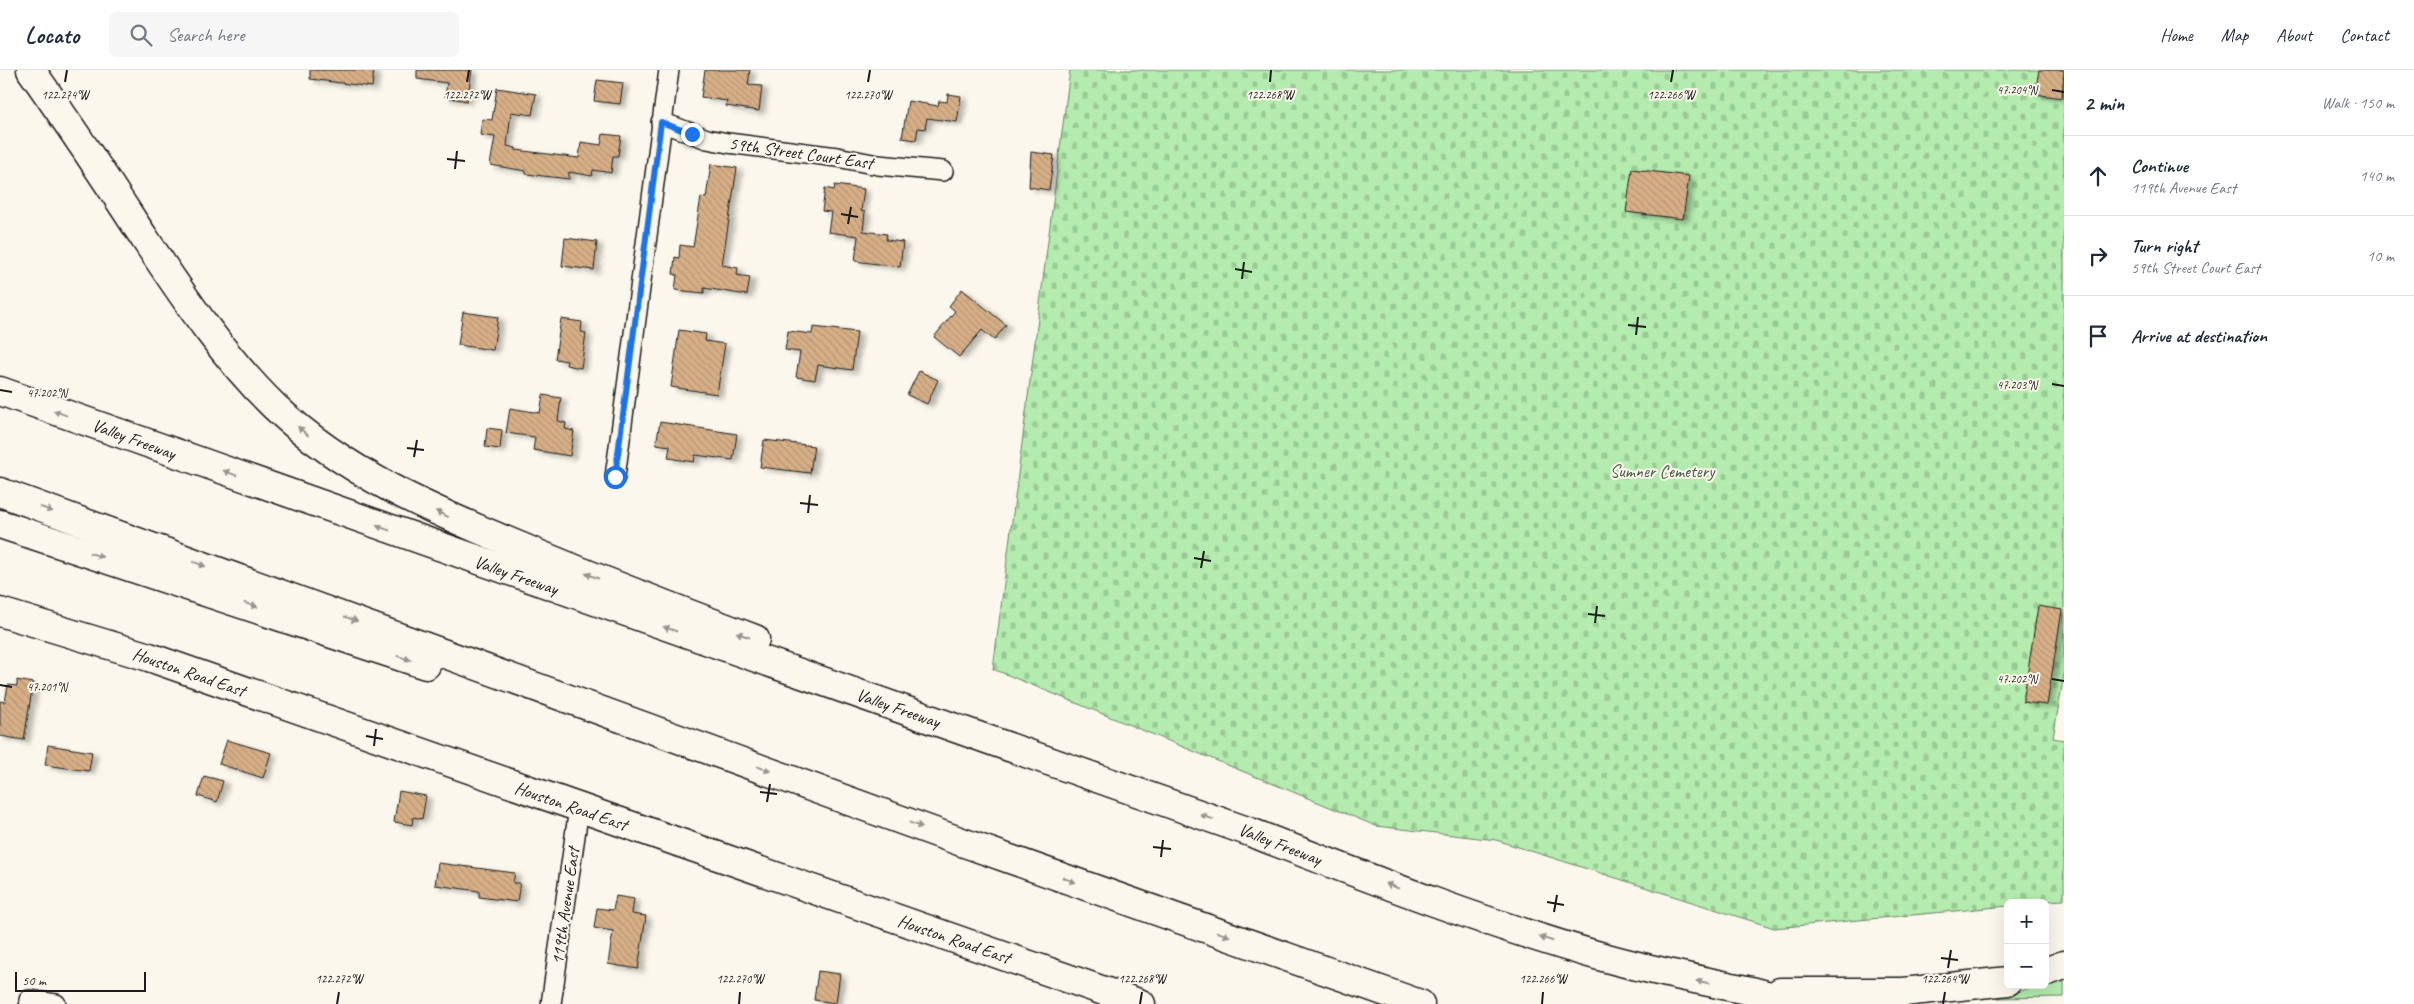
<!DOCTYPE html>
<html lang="en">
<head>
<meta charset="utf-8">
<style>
	body { margin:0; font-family:Caveat,sans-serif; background:#f6f6f7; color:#1f2937 }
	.controls { position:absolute; right:15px; bottom:15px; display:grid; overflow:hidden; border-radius:8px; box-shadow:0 5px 20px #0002 }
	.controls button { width:45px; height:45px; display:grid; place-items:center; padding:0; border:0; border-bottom:1px solid #e0e1e3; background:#fff; color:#1f2937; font:25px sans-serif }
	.scale { position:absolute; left:15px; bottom:12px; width:131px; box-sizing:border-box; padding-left:5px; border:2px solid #1c1c1c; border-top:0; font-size:14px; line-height:18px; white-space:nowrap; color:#1c1c1c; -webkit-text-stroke:4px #fbf7ec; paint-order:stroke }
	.stop { position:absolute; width:15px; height:15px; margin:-11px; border:4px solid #1a73e8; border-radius:50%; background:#fff }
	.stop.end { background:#1a73e8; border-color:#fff; box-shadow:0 1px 5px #0008 }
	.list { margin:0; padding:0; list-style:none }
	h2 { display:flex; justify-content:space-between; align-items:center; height:65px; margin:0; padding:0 20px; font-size:21px }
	h2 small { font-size:16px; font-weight:400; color:#747a83 }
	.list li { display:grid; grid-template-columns:32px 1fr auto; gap:15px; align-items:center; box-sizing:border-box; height:80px; padding:0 20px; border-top:1px solid #e0e1e3 }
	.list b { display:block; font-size:19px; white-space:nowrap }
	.list p { margin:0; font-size:16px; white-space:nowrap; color:#747a83 }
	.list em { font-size:16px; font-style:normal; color:#747a83 }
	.icon { flex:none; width:28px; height:28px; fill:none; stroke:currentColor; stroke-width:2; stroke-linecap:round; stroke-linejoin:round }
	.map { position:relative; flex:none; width:2064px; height:934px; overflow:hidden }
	header { display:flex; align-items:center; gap:30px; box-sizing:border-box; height:70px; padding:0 25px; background:#fff; border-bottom:1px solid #e0e1e3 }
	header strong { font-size:24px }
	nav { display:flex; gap:28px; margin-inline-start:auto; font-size:18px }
	.search { width:350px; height:45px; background:#f6f6f7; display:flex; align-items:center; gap:12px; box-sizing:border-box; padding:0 18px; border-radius:8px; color:#747a83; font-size:19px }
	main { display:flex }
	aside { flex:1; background:#fff }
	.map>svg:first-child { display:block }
	.grass { fill:#b4ebae; stroke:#688465 }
	.cemetery { fill:url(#cemetery-stones); stroke:#688465 }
	.building { fill:url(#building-back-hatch); stroke:#1c1c1c; filter:url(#shadow) }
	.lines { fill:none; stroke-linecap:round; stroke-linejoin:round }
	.street-casing { stroke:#1c1c1c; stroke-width:22 }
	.secondary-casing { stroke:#1c1c1c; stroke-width:31 }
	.highway-casing { stroke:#1c1c1c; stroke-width:31 }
	.street { stroke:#fbf7ec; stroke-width:19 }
	.secondary { stroke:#fbf7ec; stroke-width:28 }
	.highway { stroke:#fbf7ec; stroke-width:28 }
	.oneway { fill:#97948e }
	.route { stroke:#1a73e8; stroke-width:6 }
	.ticks { fill:none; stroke:#1c1c1c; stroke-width:2 }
	.labels { text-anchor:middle; stroke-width:4; stroke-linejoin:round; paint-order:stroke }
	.street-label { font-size:18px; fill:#1c1c1c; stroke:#fbf7ec }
	.park-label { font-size:18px; fill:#4a5a48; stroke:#fbf7ec }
	.ticks-label { font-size:12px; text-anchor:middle; fill:#1c1c1c; stroke:#fbf7ec; stroke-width:4; stroke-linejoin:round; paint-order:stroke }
</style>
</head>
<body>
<header>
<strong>Locato</strong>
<div class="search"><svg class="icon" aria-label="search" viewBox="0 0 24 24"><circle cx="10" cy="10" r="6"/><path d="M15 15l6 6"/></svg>Search here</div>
<nav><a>Home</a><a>Map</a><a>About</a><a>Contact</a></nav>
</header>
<main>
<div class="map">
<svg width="2064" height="934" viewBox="0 0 2064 934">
	<defs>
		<pattern id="cemetery-stones" width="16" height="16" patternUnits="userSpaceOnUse" patternTransform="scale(1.25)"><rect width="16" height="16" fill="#b4ebae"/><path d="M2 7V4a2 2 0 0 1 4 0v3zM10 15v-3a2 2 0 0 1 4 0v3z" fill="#9ac995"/></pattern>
		<pattern id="building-back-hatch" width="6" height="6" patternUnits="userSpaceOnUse" patternTransform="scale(1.25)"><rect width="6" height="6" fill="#d6af87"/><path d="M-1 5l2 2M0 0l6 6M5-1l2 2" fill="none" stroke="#b79674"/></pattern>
		<filter id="shadow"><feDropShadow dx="5.5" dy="3" stdDeviation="2.5" flood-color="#0004"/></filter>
	</defs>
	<rect width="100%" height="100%" fill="#fbf7ec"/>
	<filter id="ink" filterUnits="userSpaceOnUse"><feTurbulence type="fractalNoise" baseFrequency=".02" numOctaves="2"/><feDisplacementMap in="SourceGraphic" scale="10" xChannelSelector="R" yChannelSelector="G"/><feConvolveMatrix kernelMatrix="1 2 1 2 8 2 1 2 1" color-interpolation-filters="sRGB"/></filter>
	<g filter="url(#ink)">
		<path class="grass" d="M2064 908V927L1998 928Z"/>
		<path class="cemetery" d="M1070 0H2064V605L2053 668 2064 670V830L2008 833V836L1774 858 1496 770 1376 756 993 599Z"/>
		<g class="building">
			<path d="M310 0H374L372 17 310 9Z"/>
			<path d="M417 0H472L467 31 445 27 447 13 417 9Z"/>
			<path d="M705 0H750L748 15 762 16 759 41 726 36 727 31 701 27Z"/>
			<path d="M2039 0H2064L2062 28 2035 24Z"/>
			<path d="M597 10 623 13 620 34 594 31Z"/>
			<path d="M497 18 536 24 532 45 511 42 507 76 516 78V80L579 88 581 72 601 75 603 64 621 66 618 86H613L611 103 593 100 592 106 569 102V109L526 104V101L490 95 495 67 480 65 482 49 492 50Z"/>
			<path d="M948 24 961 26 957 52 927 48 925 59 918 58 916 70 902 68 908 31 938 36 939 31 947 32Z"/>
			<path d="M1031 82 1054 85 1049 120 1029 117Z"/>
			<path d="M711 94 737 98 722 195 738 198 737 205 750 207 747 225 704 218V223L675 220 677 205 673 204 675 187 679 188 680 175 693 177 701 127 706 128Z"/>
			<path d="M1632 99 1689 106 1683 149 1626 142Z"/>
			<path d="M835 115 864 119 861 141 865 142 863 161 887 164 886 170 903 172 900 197 855 191 858 166 828 162 831 142 822 141 825 118 834 120Z"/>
			<path d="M565 168 597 172 594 200 562 196Z"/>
			<path d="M962 219 1006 255 994 270 982 260 959 287 934 267 955 241 949 236Z"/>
			<path d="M463 242 498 247 493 280 458 275Z"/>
			<path d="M561 249 582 252 581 262 586 263 581 298 566 295 567 291 555 289Z"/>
			<path d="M813 257 857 262 852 300 818 295 815 310 796 307 800 282 785 280 788 261 812 264Z"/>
			<path d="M679 260 706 264 705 271 725 274 717 324 671 317Z"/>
			<path d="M919 301 938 310 927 334 907 325Z"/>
			<path d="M543 325 561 328 558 351 566 353 565 359 574 361 570 386 533 380 535 367 506 363 510 338 540 343Z"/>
			<path d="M660 352 737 364 733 390 695 385 694 392 668 388 670 376 656 374Z"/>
			<path d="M487 358 502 360 500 379 485 377Z"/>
			<path d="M764 370 814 376 810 403 760 397Z"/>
			<path d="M2038 536 2062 540 2047 635 2023 632Z"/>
			<path d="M17 610 33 613 24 670 0 666V631L5 632 8 615 17 616Z"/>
			<path d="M227 670 271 683 263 708 219 694Z"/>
			<path d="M48 675 92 682 89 701 45 695Z"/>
			<path d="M204 706 223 711 217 732 198 726Z"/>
			<path d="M399 721 426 726 422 749 413 747 412 755 394 752Z"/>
			<path d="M438 793 515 803 513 813H520L517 832 479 827V821L435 815Z"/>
			<path d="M616 826 634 829 632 844 646 846 638 899 608 894 613 861 594 858 597 838 613 840Z"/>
			<path d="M818 901 840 904 836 933 814 930Z"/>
		</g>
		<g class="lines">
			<g class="street-casing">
				<g id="street">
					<path d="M661 52 707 69 728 73 837 87 878 95 943 101"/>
					<path d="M615 407 669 0"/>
					<path d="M29 930 56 934"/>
					<path d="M551 934 579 738"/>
				</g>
			</g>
			<g class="secondary-casing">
				<path id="secondary" d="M0 542 149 587 1141 934"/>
			</g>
			<g class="highway-casing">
				<g id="highway">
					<path d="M31 0C66 50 100 100 133 151 176 215 219 283 275 337 345 403 431 440 519 476 597 509 676 539 755 569"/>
					<path d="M0 321 1250 762C1366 807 1483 853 1603 887 1652 901 1701 910 1751 921 1768 925 1784 931 1802 934"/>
					<path d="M0 422 959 771 1420 934"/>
					<path d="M0 454 426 595"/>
					<path d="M2045 902 2064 895"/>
					<path d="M1780 922H1903L2008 911"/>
				</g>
			</g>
			<use href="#street" class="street"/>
			<use href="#secondary" class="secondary"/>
			<use href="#highway" class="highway"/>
		</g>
		<defs><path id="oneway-solid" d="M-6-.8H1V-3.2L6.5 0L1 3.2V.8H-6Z" transform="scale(1.25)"/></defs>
		<g class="oneway">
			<use href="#oneway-solid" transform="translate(60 343) rotate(-160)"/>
			<use href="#oneway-solid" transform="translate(303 361) rotate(-139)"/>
			<use href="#oneway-solid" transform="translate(230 403) rotate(-160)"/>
			<use href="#oneway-solid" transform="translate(46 439) rotate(20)"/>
			<use href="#oneway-solid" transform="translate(442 444) rotate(-155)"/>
			<use href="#oneway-solid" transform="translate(383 458) rotate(-160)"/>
			<use href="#oneway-solid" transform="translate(96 485) rotate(18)"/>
			<use href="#oneway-solid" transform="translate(199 494) rotate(20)"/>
			<use href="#oneway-solid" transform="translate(592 506) rotate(-159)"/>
			<use href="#oneway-solid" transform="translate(251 535) rotate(18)"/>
			<use href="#oneway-solid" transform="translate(351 549) rotate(20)"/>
			<use href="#oneway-solid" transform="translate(670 559) rotate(-161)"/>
			<use href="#oneway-solid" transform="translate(743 565) rotate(-159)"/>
			<use href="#oneway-solid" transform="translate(404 588) rotate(17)"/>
			<use href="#oneway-solid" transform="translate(764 699) rotate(20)"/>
			<use href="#oneway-solid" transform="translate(1207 747) rotate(-160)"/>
			<use href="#oneway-solid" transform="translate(916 755) rotate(20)"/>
			<use href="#oneway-solid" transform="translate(1069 810) rotate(20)"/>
			<use href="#oneway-solid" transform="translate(1392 816) rotate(-159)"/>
			<use href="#oneway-solid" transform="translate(1223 864) rotate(20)"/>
			<use href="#oneway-solid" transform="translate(1546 869) rotate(-163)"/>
			<use href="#oneway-solid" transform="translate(1703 912) rotate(-169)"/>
		</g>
	</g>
	<g class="lines" filter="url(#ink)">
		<path class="route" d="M615 407 661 52 692 64"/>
	</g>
	<path class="ticks" d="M65 12 67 0M467 12 469 0M868 12 870 0M1270 12 1271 0M1671 12 1673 0M2052 20 2064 22M447 89 465 91M455 99 457 81M841 144 858 147M848 154 851 137M1235 199 1252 202M1242 209 1244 192M1628 255 1646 257M1636 265 1638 247M2052 314 2064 316M0 320 12 322M407 378 424 380M414 387 417 370M800 433 818 435M808 443 810 425M1194 488 1211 491M1201 498 1204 481M1588 544 1605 546M1595 553 1597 536M2052 609 2064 611M0 615 12 617M366 666 383 669M374 676 376 659M760 722 777 724M767 732 770 714M1153 777 1171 779M1161 787 1163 770M1547 832 1564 835M1554 842 1557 825M1941 888 1958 890M1948 898 1951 880M337 934 339 922M739 934 740 922M1140 934 1142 922M1542 934 1543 922M1943 934 1945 922"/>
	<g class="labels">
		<g class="street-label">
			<text transform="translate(801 83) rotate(8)" y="6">59th Street Court East</text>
			<text transform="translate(134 369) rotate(20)" y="6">Valley Freeway</text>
			<text transform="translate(516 505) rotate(19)" y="6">Valley Freeway</text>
			<text transform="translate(189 602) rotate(19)" y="6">Houston Road East</text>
			<text transform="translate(898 638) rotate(19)" y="6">Valley Freeway</text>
			<text transform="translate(571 736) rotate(19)" y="6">Houston Road East</text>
			<text transform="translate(1280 774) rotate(21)" y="6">Valley Freeway</text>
			<text transform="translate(565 836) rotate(-82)" y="6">119th Avenue East</text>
			<text transform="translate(954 869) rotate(19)" y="6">Houston Road East</text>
		</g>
		<g class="park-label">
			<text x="1662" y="407">Sumner Cemetery</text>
		</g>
	</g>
	<g class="ticks-label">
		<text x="2017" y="24">47.204°N</text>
		<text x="65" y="29">122.274°W</text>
		<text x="467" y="29">122.272°W</text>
		<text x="868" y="29">122.270°W</text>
		<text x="1270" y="29">122.268°W</text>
		<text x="1671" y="29">122.266°W</text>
		<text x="2017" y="319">47.203°N</text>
		<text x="47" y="327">47.202°N</text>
		<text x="2017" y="613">47.202°N</text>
		<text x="47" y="621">47.201°N</text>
		<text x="339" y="913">122.272°W</text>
		<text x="740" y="913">122.270°W</text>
		<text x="1142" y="913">122.268°W</text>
		<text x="1543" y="913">122.266°W</text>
		<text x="1945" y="913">122.264°W</text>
	</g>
</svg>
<div class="controls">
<button>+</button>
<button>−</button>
</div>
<div class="scale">50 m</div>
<div class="stop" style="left:615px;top:407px"></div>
<div class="stop end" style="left:692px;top:64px"></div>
</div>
<aside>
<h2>2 min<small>Walk · 150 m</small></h2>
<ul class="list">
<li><svg class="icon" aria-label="ahead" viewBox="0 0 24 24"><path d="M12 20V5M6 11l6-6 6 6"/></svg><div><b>Continue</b><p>119th Avenue East</p></div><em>140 m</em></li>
<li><svg class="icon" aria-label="right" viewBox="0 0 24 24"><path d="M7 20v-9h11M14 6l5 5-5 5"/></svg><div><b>Turn right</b><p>59th Street Court East</p></div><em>10 m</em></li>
<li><svg class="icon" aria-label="arrive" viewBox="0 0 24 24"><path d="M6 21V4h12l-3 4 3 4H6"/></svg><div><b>Arrive at destination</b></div></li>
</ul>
</aside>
</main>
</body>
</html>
